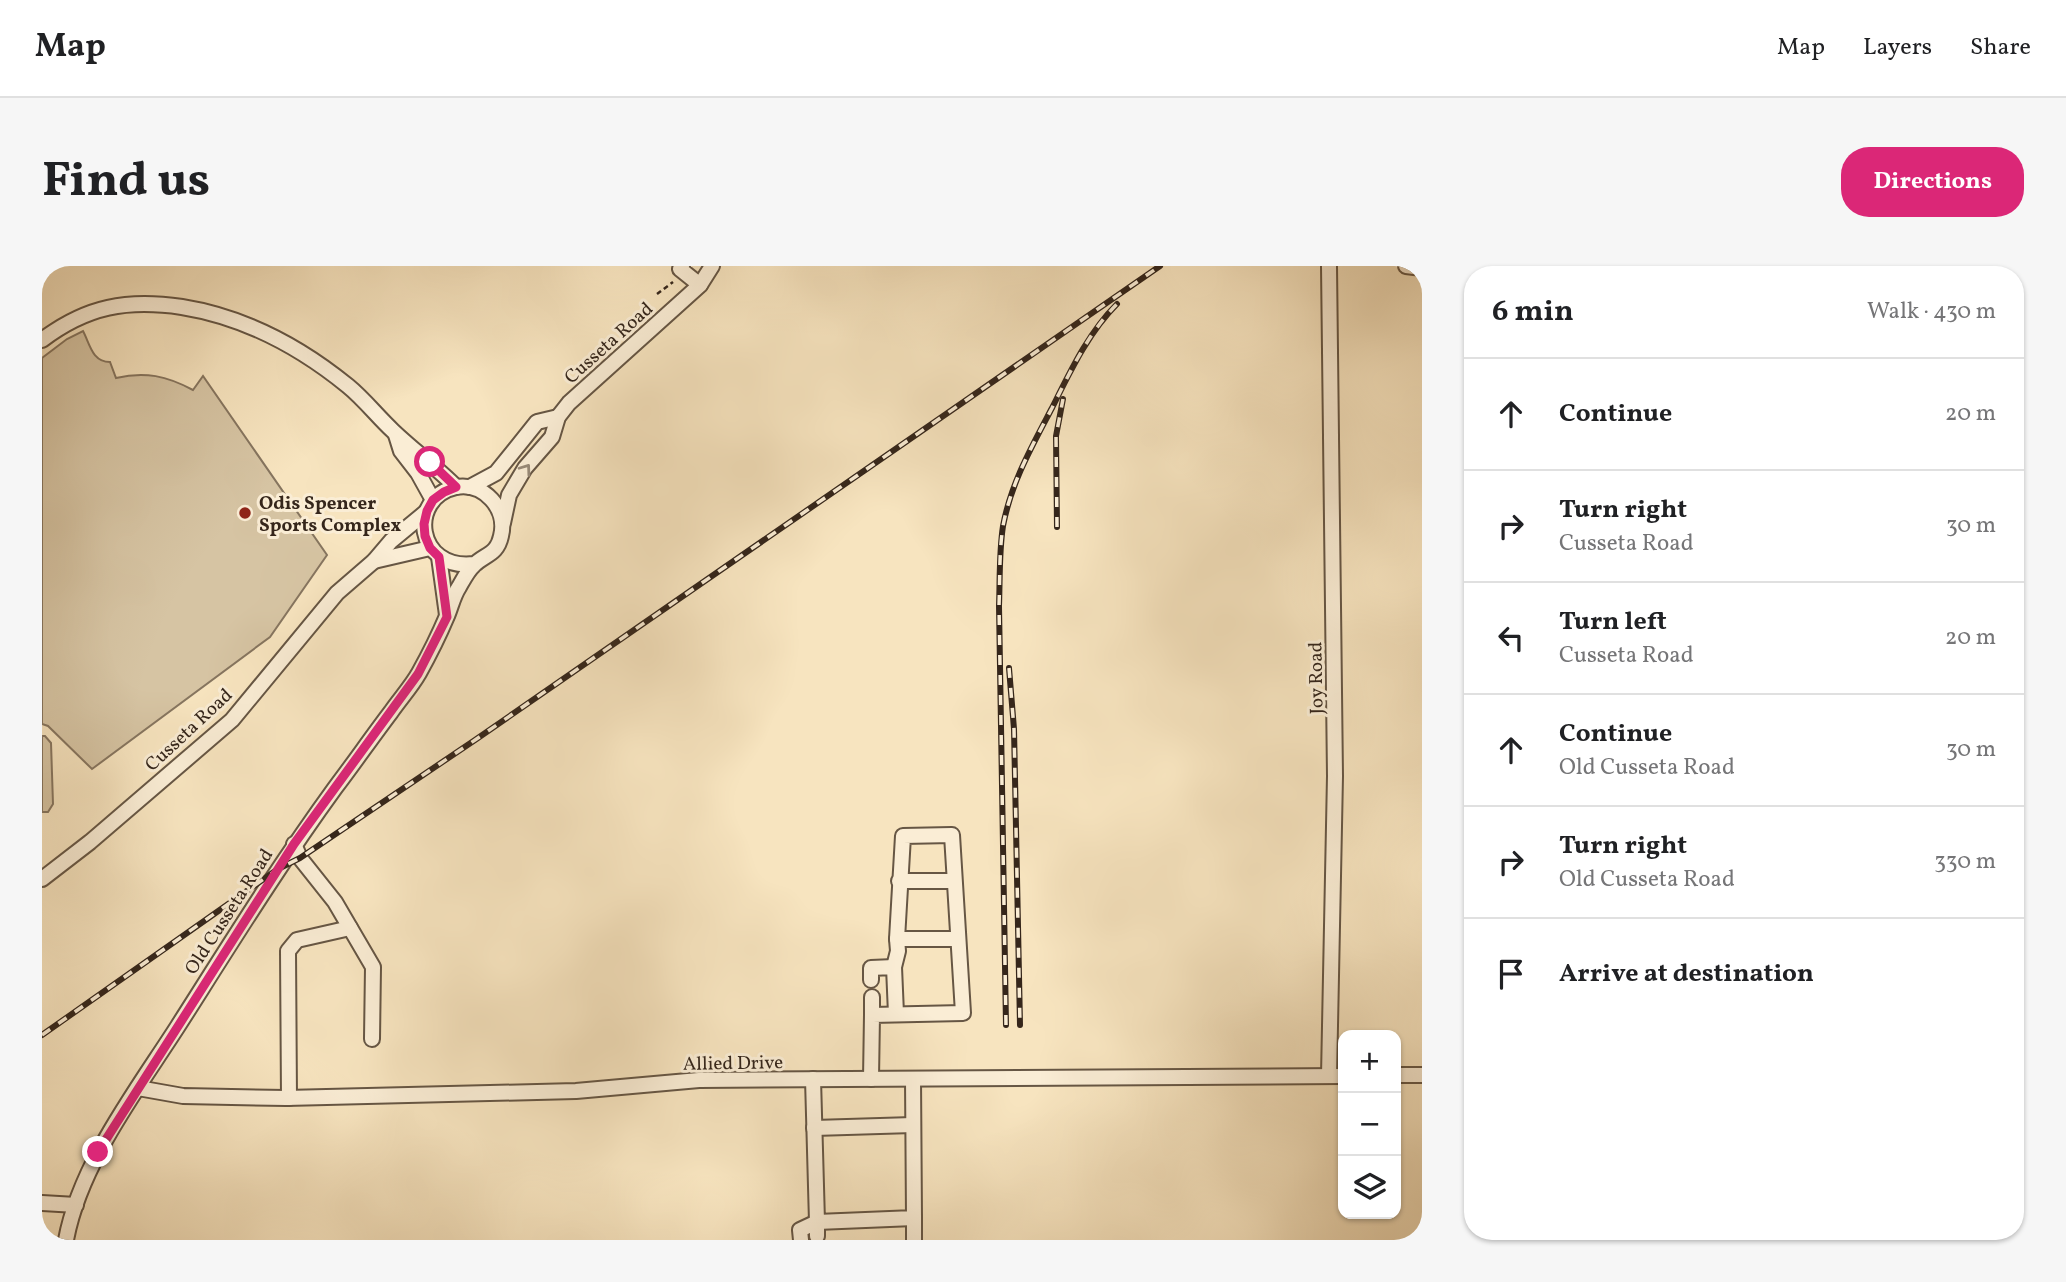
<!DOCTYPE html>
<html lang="en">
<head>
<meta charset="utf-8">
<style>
	body { margin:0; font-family:Vollkorn,serif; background:#f6f6f6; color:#202124 }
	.controls { position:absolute; right:21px; bottom:21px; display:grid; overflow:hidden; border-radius:14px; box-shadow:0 2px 5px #0004 }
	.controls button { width:63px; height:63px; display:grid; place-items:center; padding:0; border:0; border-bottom:2px solid #e0e0e0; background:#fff; color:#202124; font:35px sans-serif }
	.stop { position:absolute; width:21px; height:21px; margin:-16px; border:5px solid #db2777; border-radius:50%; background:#fff }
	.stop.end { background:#db2777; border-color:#fff; box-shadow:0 2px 7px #0008 }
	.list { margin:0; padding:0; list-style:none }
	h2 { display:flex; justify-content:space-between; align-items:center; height:91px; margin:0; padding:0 28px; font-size:30px }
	h2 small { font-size:23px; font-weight:400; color:#757577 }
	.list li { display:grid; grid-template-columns:46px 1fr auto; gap:21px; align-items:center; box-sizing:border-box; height:112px; padding:0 28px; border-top:2px solid #e0e0e0 }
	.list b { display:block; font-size:26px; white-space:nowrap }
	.list p { margin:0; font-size:23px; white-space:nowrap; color:#757577 }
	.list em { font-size:23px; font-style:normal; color:#757577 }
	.icon { flex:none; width:38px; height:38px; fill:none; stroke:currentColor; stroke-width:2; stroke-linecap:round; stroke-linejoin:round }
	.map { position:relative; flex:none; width:1380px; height:974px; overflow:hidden; border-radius:28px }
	header { display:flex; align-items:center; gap:42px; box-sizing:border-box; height:98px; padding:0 35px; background:#fff; border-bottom:2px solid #e0e0e0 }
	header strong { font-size:33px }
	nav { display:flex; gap:38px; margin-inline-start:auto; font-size:24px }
	.intro { display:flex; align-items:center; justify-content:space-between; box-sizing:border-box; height:168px; padding:0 42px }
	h1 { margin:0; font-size:49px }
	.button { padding:18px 32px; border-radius:28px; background:#db2777; color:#fff; font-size:24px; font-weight:700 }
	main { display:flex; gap:42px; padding:0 42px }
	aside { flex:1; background:#fff; border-radius:28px; box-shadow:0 2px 5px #0004 }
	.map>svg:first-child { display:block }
	.green { fill:#d6c4a3; stroke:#86755f; stroke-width:2 }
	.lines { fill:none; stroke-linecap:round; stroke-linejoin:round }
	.minor-casing { stroke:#665644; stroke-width:18 }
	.path { stroke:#35261b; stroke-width:2.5; stroke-dasharray:5 3.5; stroke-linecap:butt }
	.minor { stroke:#faedd5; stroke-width:14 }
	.rail-casing { stroke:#35261b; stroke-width:6 }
	.rail { stroke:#faedd5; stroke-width:3.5; stroke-dasharray:10; stroke-linecap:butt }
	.oneway { stroke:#988a78 }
	.route { stroke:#db2777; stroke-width:9 }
	.poi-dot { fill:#8f2418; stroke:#faedd5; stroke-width:2.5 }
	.labels { text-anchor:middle; stroke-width:6; stroke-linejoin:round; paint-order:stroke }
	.street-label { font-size:19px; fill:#35261b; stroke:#faedd5 }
	.poi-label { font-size:19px; font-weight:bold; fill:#35261b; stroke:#faedd5; text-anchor:start }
</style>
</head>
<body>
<header>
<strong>Map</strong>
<nav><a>Map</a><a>Layers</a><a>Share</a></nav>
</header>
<div class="intro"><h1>Find us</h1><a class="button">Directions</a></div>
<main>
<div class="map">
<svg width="1380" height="974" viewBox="0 0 1380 974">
	<rect width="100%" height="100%" fill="#f7e4bf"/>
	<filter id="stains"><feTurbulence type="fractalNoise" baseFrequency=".00286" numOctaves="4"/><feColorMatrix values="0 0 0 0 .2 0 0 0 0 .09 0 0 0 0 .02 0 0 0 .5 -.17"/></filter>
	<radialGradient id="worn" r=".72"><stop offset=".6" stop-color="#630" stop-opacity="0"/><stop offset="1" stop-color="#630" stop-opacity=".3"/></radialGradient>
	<g class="green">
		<path d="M41 65C48 78 50 96 68 96L74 112C103 105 125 110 151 124L161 110 285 289 228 371 50 503 6 460 0 458V92L25 73Z"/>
		<path d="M0 470H3L9 477 11 538 6 546H0Z"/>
	</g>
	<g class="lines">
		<g class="minor-casing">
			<g id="minor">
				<path d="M640 0 638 3 658 19"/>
				<path d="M1287 0 1293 510 1287 810"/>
				<path d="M1364 0 1380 2"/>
				<path d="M0 74C45 40 85 33 140 41 202 51 257 80 306 120 322 133 335 150 351 165 371 184 394 201 414 221"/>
				<path d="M354 169 359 185 376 207 391 234"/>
				<path d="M428 221 454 207 495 156 516 151"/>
				<path d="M461 257 467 229 483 202 510 171 516 151 527 137 658 19 670 0"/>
				<path d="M397 291 405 349"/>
				<path d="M332 295 388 282"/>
				<path d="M252 578 258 592 293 636 331 701 330 773"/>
				<path d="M0 613 48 576 190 454 295 327 332 295 349 275 384 246"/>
				<path d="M857 615H912"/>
				<path d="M852 701 856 685 855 673"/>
				<path d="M829 714V702L852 701 854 748"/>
				<path d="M830 731V749"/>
				<path d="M1354 809H1380"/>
				<path d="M771 813 775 956 872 952 871 813"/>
				<path d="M829 813 830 749 921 747 910 569 861 570 855 673H915"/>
				<path d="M96 822 141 830 244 832 534 825 657 814 1301 810"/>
				<path d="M247 832 246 685 255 674 308 662"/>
				<path d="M772 862 871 859"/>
				<path d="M0 937 34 939"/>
				<path d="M24 974C38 898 95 824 136 760 187 680 237 599 293 522 312 497 330 471 349 446 358 433 369 421 377 407 387 389 397 369 405 350 409 341 411 330 417 321 421 314 426 304 432 299 443 288 455 289 459 270 466 243 442 216 414 221 365 232 374 305 432 298"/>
				<path d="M759 974 758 964 775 956V970"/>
				<path d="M872 974V952"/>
			</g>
		</g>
		<path class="path" d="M615 28 631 16"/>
		<use href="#minor" class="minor"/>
		<g class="rail-casing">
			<g id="rail">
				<path d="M1015 261 1014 170 1021 133"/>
				<path d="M967 402 972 463 978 759"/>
				<path d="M964 759 957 340C958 313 957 286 961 260 969 217 990 180 1010 142 1028 106 1046 67 1075 38"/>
				<path d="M0 769 236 603 258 592 433 474 1118 0"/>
			</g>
		</g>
		<use href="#rail" class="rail"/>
	</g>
	<defs><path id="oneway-chevron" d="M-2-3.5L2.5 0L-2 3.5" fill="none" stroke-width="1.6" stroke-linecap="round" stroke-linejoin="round" transform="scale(1.75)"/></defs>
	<use class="oneway" href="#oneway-chevron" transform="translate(484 203) rotate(-54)"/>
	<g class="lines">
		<path class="route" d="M56 886 252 578 376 408 405 351 397 291 388 282 383 270 382 258 385 245 391 234 402 226 414 221 388 196"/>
	</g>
	<circle class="poi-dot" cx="203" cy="247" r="7"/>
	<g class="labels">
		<g class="street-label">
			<text transform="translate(566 76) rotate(-42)" y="7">Cusseta Road</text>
			<text transform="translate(1273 412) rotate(-91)" y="7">Joy Road</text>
			<text transform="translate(146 463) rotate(-43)" y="7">Cusseta Road</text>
			<text transform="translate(186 645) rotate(-57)" y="7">Old Cusseta Road</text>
			<text transform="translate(691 796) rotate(-1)" y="7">Allied Drive</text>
		</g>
		<g class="poi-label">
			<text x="217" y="243">Odis Spencer<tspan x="217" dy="22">Sports Complex</tspan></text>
		</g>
	</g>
	<rect width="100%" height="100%" filter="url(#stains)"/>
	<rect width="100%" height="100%" fill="url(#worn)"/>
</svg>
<div class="controls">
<button>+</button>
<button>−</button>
<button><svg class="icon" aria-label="layers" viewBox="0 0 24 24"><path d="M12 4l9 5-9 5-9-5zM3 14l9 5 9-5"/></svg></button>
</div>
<div class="stop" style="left:388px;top:196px"></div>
<div class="stop end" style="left:56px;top:886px"></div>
</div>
<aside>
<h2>6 min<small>Walk · 430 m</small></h2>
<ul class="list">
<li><svg class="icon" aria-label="ahead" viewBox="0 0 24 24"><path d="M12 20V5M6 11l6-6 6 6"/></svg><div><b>Continue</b></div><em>20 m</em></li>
<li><svg class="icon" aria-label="right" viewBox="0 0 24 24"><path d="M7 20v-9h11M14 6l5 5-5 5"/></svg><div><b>Turn right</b><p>Cusseta Road</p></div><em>30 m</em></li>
<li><svg class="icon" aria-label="left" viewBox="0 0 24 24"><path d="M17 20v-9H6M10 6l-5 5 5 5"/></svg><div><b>Turn left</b><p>Cusseta Road</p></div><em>20 m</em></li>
<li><svg class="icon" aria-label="ahead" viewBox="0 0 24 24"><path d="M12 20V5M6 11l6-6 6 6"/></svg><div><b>Continue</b><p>Old Cusseta Road</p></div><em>30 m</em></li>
<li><svg class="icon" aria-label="right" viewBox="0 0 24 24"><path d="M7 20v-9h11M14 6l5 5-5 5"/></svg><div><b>Turn right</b><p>Old Cusseta Road</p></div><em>330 m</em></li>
<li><svg class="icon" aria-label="arrive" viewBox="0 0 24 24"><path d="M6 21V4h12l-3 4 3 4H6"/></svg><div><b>Arrive at destination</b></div></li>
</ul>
</aside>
</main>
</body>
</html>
